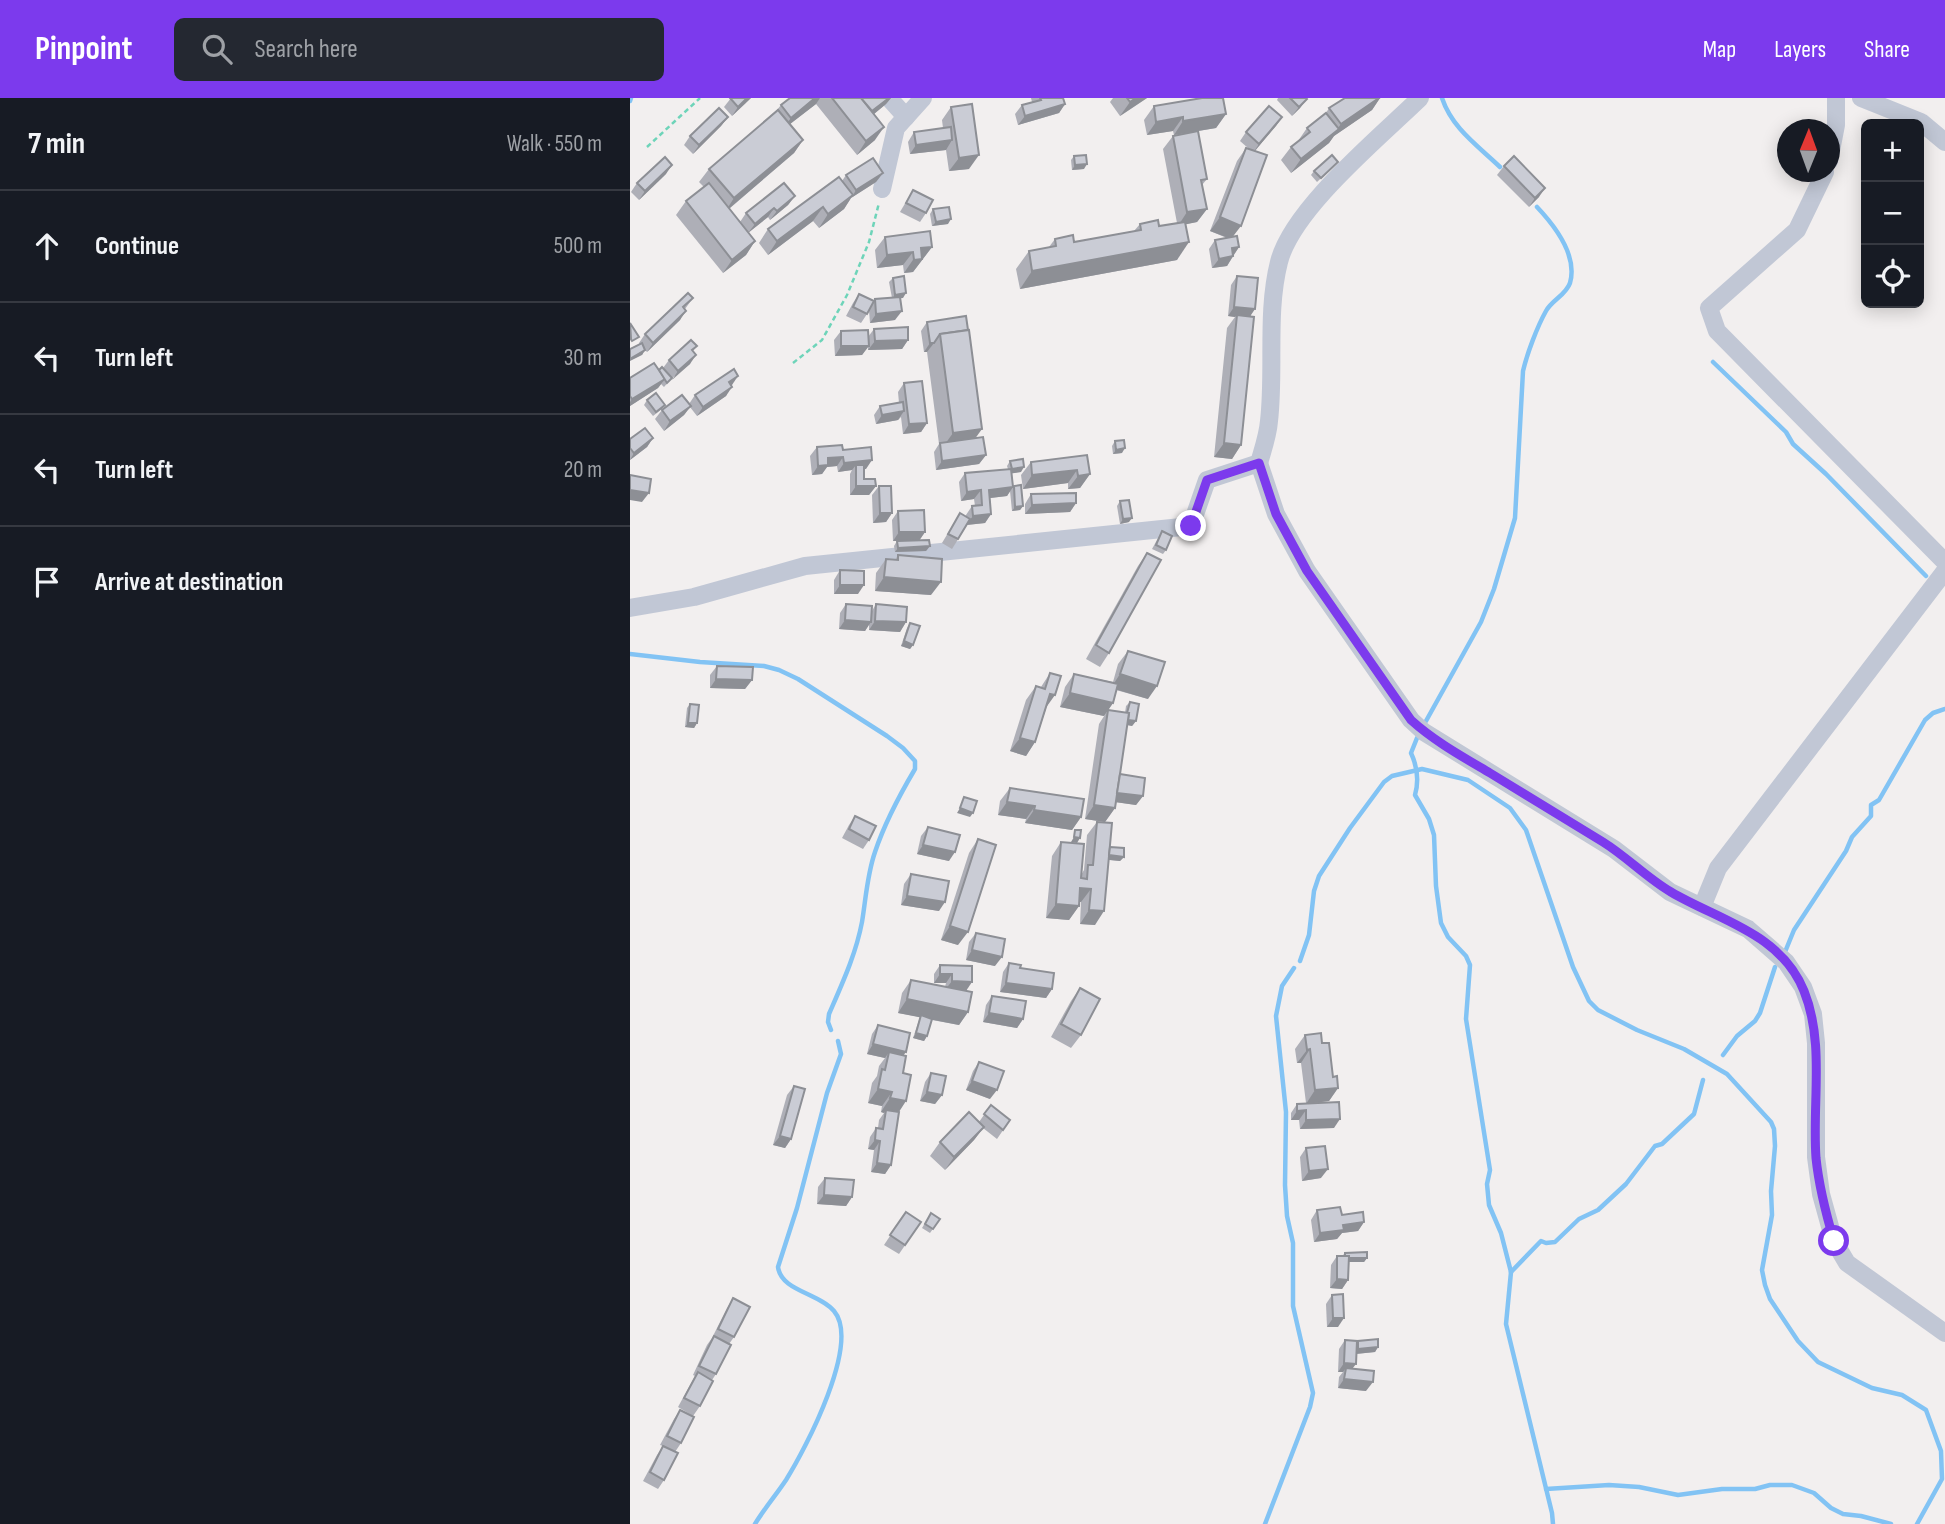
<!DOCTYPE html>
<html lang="en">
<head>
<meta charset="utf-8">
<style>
	body { margin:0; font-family:"Sofia Sans Condensed",sans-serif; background:#242831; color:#f1f3f6 }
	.controls { position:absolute; right:21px; top:21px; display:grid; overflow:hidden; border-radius:10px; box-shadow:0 4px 18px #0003 }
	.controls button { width:63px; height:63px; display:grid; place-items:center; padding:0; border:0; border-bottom:2px solid #363941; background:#171b24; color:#f1f3f6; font:35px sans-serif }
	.compass { position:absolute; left:1147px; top:21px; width:63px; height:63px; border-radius:50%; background:#171b24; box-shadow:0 4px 18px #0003; rotate:1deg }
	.stop { position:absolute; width:21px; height:21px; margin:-16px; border:5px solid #7c3aed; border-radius:50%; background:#fff }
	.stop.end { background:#7c3aed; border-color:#fff; box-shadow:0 2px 7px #0008 }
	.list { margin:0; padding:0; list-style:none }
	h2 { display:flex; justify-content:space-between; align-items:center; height:91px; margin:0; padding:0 28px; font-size:30px }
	h2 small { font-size:23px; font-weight:400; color:#9ea1a6 }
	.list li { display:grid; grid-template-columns:46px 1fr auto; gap:21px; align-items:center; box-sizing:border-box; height:112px; padding:0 28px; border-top:2px solid #363941 }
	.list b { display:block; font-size:26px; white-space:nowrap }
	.list em { font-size:23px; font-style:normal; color:#9ea1a6 }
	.icon { flex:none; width:38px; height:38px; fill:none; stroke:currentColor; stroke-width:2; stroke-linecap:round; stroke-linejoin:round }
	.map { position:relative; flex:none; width:1315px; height:1426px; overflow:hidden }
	header { display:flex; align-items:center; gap:42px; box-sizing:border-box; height:98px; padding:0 35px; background:#7c3aed; color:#fff }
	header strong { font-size:33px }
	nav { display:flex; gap:38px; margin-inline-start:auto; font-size:24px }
	.search { width:490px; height:63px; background:#242831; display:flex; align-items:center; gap:18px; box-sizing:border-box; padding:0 24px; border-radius:10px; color:#9ea1a6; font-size:26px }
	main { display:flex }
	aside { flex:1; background:#171b24 }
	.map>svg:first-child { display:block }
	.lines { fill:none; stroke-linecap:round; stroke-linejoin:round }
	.stream { stroke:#82c3f4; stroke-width:4.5 }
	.path { stroke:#6ed4b9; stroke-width:2.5; stroke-dasharray:5 3.5; stroke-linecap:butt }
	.minor { stroke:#c1c7d5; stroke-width:18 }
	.wall { fill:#aeafb7 }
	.shaded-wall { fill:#8d8f95 }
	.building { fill:#caccd5; stroke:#8d8f95; stroke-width:2 }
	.route { stroke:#7c3aed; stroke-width:9 }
</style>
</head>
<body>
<header>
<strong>Pinpoint</strong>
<div class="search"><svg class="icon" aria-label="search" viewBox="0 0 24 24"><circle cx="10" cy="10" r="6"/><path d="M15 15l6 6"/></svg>Search here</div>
<nav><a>Map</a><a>Layers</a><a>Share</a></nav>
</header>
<main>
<aside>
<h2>7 min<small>Walk · 550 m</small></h2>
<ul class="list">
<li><svg class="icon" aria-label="ahead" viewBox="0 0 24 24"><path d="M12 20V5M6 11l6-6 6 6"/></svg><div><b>Continue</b></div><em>500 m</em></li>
<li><svg class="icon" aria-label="left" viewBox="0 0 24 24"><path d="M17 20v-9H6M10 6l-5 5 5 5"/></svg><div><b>Turn left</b></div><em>30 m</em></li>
<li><svg class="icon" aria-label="left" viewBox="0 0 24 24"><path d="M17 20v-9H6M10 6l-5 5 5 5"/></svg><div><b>Turn left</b></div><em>20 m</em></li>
<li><svg class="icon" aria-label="arrive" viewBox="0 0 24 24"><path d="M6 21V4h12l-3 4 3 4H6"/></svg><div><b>Arrive at destination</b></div></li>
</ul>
</aside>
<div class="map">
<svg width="1315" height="1426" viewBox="0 0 1315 1426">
	<rect width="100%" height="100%" fill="#f2efef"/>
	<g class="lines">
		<g class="stream">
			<path d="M812 0C822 30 847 47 870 69"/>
			<path d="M0 3 1 0"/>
			<path d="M1083 264 1156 334 1163 346 1196 376 1296 478"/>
			<path d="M0 556 70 564 134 568 149 572 168 581 257 638 273 650 285 663V671C269 698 255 724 245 754 237 777 236 800 232 824 226 856 212 886 199 916L198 924 201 932"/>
			<path d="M796 623 851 524 864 491 885 420 893 273C897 256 907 229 916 213 922 202 936 197 940 185 948 157 924 127 907 109"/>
			<path d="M787 640 781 655C787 668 789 683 785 697L799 721 804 737 806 788 811 825 818 839 836 858 840 867 836 921 860 1072 857 1086 859 1107 871 1135 881 1174 876 1226 922 1415 923 1426"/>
			<path d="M1155 854 1164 832 1216 753 1222 739 1241 718V707L1249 702 1295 622 1303 615 1315 611"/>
			<path d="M670 863 679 837 684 793 689 778 720 730 754 684 762 678 792 671 838 682 880 710 896 732 943 869 959 903 968 912 1007 932 1054 951 1097 976 1141 1024 1144 1031 1145 1048 1141 1093 1142 1117 1132 1172 1135 1187 1140 1201 1168 1243 1188 1264 1242 1290 1272 1297 1296 1312 1311 1353 1312 1381 1287 1426"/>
			<path d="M1093 957 1107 938 1125 923 1130 915 1145 869"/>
			<path d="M881 1174 911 1143 916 1145 925 1144 949 1121 968 1112 996 1086 1025 1048 1032 1046 1064 1016 1073 982"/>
			<path d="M916 1391 979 1387 1009 1389 1048 1397 1092 1391H1125L1140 1387H1162L1184 1395 1201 1410 1213 1416 1231 1418 1261 1426"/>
			<path d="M125 1426C134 1411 146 1397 156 1382 176 1350 231 1245 204 1213 189 1195 151 1193 148 1169L167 1110 197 995 211 956 208 943"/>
			<path d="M635 1426 680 1309 683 1295 663 1208V1145L657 1118 655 1087 656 1014 646 918 652 888 664 870"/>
		</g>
		<g class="path">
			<path d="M17 49 70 0"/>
			<path d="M163 265 192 242 217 197 239 144 249 105"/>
		</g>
		<g class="minor">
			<path d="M259 0 276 19"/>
			<path d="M1231 0 1291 24 1315 44"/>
			<path d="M1199 63 1206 27V0"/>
			<path d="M1195 74 1167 132 1079 210 1087 233 1315 464"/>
			<path d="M252 91 266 30 293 0"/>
			<path d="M629 365 646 416 677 473 781 622 794 634 984 751 1040 794 1118 831 1156 864 1173 889 1183 916 1186 945V1059L1191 1096 1204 1143 1217 1165 1315 1235"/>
			<path d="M0 510 64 499 175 468 561 428 577 382 629 365C633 351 638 337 639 323 645 271 636 215 649 164 662 111 750 39 790 0"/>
			<path d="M1072 809 1088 770 1315 473"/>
		</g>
	</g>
	<g class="wall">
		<path d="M101 0H121L102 18 94 9Z"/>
		<path d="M160 0H261L256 6 244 16 245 42 227 57 186 6 160 26 173 42 164 55 99 111 110 124 116 115 165 98 158 107 140 122 138 119 118 135 125 143 116 157 93 175 46 117 56 103 74 89 69 84 79 71 146 13 151 7Z"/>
		<path d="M401 0H433L435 6 429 15 388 27 385 16 392 7 402 4Z"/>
		<path d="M483 0H517L490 18 480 4Z"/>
		<path d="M648 0H676L670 10 662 18 647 2Z"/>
		<path d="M715 0H750L742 12 704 38 699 45 661 75 651 62 661 49 668 43 677 30 696 15 699 10Z"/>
		<path d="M524 8 596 16 586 30 544 37 543 33 517 37 514 22Z"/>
		<path d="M321 9 339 71 319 73 316 52 280 56 278 44 284 34 313 30 312 22Z"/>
		<path d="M98 19 91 28 63 56 54 47 60 38Z"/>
		<path d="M652 19 625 53 603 139 609 149 597 168 582 170 579 151 585 142 597 140 580 133 607 63 616 50H618L610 43 616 34Z"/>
		<path d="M543 38 577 81 572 87 577 111 567 124 556 126 547 162 390 191 386 171 399 153 419 149 425 141 444 144 504 133 510 126 529 128 547 125 533 51Z"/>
		<path d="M444 58 454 71 442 72 441 62Z"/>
		<path d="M704 68 687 84 681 77 684 73Z"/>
		<path d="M874 68 909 99 899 109 867 77Z"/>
		<path d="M253 75 246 84 221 100 214 111 189 130 183 123 138 157 129 145 138 131 212 83 216 77Z"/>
		<path d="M36 76 9 102 1 94 7 85Z"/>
		<path d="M283 92 296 115 290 124 270 114Z"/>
		<path d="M303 111 318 126 302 128 300 116Z"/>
		<path d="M255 139 302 149 283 174 274 175 273 167 247 170 245 152Z"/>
		<path d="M607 178 621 218 611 347 602 361 584 359 597 230 605 219 598 218 601 187Z"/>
		<path d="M263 180 273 200H270L265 222 240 225 239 213 231 225 216 218 223 205 229 196 242 205 245 201 262 200 259 184Z"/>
		<path d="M63 200 55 211 50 222 17 254 15 252 12 257 9 245 15 236Z"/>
		<path d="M336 218 345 340 356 357 349 366 306 372 304 354 309 346 297 254H294L291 233 297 224Z"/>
		<path d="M244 231 278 242 272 251 238 252V248L232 257 205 258 204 242 211 233 238 239Z"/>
		<path d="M67 248 63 253 60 266 41 281 34 289 31 286 28 290 0 308V280L29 272 33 270 39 262Z"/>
		<path d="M274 285 297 325 291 334 273 336 271 319 268 322 246 326 244 317 250 308 269 305 268 294Z"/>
		<path d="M101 287 96 298 67 318 60 309 54 317 34 333 25 321 32 312 59 306 65 297Z"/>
		<path d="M17 302 35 307 32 311 23 318 14 307Z"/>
		<path d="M23 340 17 349 0 362V341Z"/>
		<path d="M485 343 492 355 483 356 482 348Z"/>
		<path d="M187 349 213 352 236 371H234V381L246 388 239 397H220V376L222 372 208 374 207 368 197 369 192 376 182 377 180 358Z"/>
		<path d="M457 357 460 376 450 390 438 391V385L393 391 391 377 401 364Z"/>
		<path d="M380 363 391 374 382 375 383 388 393 408 390 412 382 413 380 393 377 398 360 400 361 416 355 425 337 427 322 451 312 445 330 415 336 418V417L342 408H345L344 401 331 403 329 384 335 375 378 371 377 368Z"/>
		<path d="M249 388 262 415 256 424 243 425 242 397Z"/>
		<path d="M401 396 446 405 440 414 395 416V406Z"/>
		<path d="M490 403 499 424 490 426 487 408Z"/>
		<path d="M268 413 295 434 289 442 300 448 296 453 265 454 264 448 267 443H263L262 422Z"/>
		<path d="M532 433 536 452 533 456 522 451Z"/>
		<path d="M517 455 479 555 470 569 456 561 508 468Z"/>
		<path d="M268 457 301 497 245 493 246 475 256 461 265 462Z"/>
		<path d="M210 472 228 496H204V482Z"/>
		<path d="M216 506 242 513 246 506 276 524 270 534 239 532V526L235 533 209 531 210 515Z"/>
		<path d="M280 525 283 547 280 551 271 548 277 530Z"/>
		<path d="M498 553 518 601 486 592 483 605 474 618 430 609 435 589 444 576 483 584 488 566Z"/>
		<path d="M87 568 122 582 115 591 80 590V577Z"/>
		<path d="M420 575 416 611 405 644 396 658 380 653 396 602 406 588 411 589Z"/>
		<path d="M500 604 506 623 502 628 497 627 490 676 513 698 506 707 485 704V710L475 724 455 721 469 626 478 612 495 615 496 608Z"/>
		<path d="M60 606 67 625 64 630 55 629 57 610Z"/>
		<path d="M380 690 451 719 442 732 395 725 396 721 368 717 370 703Z"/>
		<path d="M225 718 239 742 233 751 212 740 219 727Z"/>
		<path d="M467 724 480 749 494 759 490 763 479 762 465 827 450 826 451 804H449V808L439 822 416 820 422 758 431 744 451 777 454 772 457 737Z"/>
		<path d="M298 729 319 763 287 756 291 738Z"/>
		<path d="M348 741 328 847 311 842 339 755Z"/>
		<path d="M281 776 309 813 271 807 274 786Z"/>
		<path d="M346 835 365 868 336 862 339 844Z"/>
		<path d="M379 865 390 870 422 891 416 900 370 894 373 874Z"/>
		<path d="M310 867 342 868 336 893 338 914 329 927 302 922 297 938 294 943 283 940 290 919 268 915 272 895 281 882 315 889 316 885H304V876Z"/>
		<path d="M450 890 451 937 441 950 421 939 441 903Z"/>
		<path d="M362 898 393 921 387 930 353 924 356 907Z"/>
		<path d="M248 927 274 957 273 975 261 1067 255 1076 241 1074 244 1052 238 1051 240 1039 246 1030H248L249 1022 254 1015 251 1014 252 1008 238 1005 242 985 247 978 249 968 255 960 237 956 242 936Z"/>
		<path d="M675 937 692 945 703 979 708 990 699 1003 684 1005 704 1030 670 1031 669 1022H661V1015L667 1006 676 1005 671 965H667L665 951Z"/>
		<path d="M349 964 360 1001 336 992 343 973Z"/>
		<path d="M301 975 312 997 305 1006 290 1003 295 984Z"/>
		<path d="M164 988 161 1041 155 1050 143 1047 157 997Z"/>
		<path d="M361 1007 380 1022 367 1041 353 1030 344 1042 315 1072 300 1058 310 1044 349 1024Z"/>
		<path d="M676 1050 691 1080 672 1083 670 1059Z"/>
		<path d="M195 1080 222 1099 216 1108 187 1106 188 1089Z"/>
		<path d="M687 1112 712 1117 734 1124 728 1133 712 1135 707 1141 684 1144 681 1122Z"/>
		<path d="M276 1114 291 1124 269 1156 254 1147Z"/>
		<path d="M301 1115 310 1121 300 1135 292 1130Z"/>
		<path d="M715 1155 737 1160 734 1164H719L718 1182 712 1191 700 1190 701 1167 707 1158H712Z"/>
		<path d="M702 1197 708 1229H697L696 1206Z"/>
		<path d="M103 1200 104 1239 99 1246 86 1276 82 1282 70 1308 63 1318 48 1309 65 1278 63 1277 77 1247 82 1240 97 1210Z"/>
		<path d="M715 1242 727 1245 728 1243 748 1249 745 1254 726 1256 722 1271 736 1293 708 1290 709 1279 713 1274H708L709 1251Z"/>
		<path d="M50 1312 51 1345 45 1354 34 1382 28 1391 13 1383 27 1357 33 1348 30 1347 44 1321Z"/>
	</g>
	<g class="shaded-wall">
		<path d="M117 0H121L102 18 108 9Z"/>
		<path d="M185 0H190L186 6 151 33 161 20Z"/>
		<path d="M259 0H261L256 6 233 25 239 15Z"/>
		<path d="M506 0H517L490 18 500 4Z"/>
		<path d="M749 0H750L742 12 704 38 699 45 661 75 671 61 705 34 711 26Z"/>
		<path d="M677 1 670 10 662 18 669 9Z"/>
		<path d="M435 6 429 15 388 27 395 18Z"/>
		<path d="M596 16 586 30 544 37 553 23Z"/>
		<path d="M98 19 91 28 63 56 69 47Z"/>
		<path d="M553 19 543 33 517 37 526 24Z"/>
		<path d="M652 19 646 28 623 55 629 46Z"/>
		<path d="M254 29 245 42 227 57 236 43Z"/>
		<path d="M173 42 164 55 95 114 104 100Z"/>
		<path d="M322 42 316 52 280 56 286 47Z"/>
		<path d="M349 57 339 71 319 73 329 60Z"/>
		<path d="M457 66 454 71 442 72 445 67Z"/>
		<path d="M42 67 36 76 9 102 15 93Z"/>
		<path d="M253 75 246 84 221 100 214 111 189 130 198 116 222 99 226 92Z"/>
		<path d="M915 90 909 99 899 109 905 100Z"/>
		<path d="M165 98 158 107 140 122 147 113Z"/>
		<path d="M193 109 183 123 138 157 147 143Z"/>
		<path d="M144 110 138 119 118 135 125 126Z"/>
		<path d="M577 111 567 124 548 128 557 114Z"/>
		<path d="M590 119 611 128 601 141 580 133Z"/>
		<path d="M321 121 318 126 302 128 306 124Z"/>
		<path d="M125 143 116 157 93 175 102 162Z"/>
		<path d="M559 144 547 162 390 191 402 173Z"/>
		<path d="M302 149 283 174 274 175 291 150Z"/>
		<path d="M609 149 603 158 602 150Z"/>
		<path d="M283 154 273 167 247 170 257 157Z"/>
		<path d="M603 158 597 168 582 170 589 161Z"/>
		<path d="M276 195 273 200 262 201 265 197Z"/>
		<path d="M604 209 625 211 619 220 607 217 605 219 598 218Z"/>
		<path d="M56 213 50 222 17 254 23 245Z"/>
		<path d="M272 213 265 222 240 225 246 216Z"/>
		<path d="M278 242 272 251 238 252 245 243Z"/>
		<path d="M300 245H304L297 254H294Z"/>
		<path d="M211 248H239L232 257 205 258Z"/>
		<path d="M15 252 12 257 0 263V261Z"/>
		<path d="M66 257 60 266 42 282 48 273Z"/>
		<path d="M108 278 102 287 92 293 99 284Z"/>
		<path d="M35 281 28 290 0 308V304L2 301Z"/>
		<path d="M102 289 96 298 67 318 73 309Z"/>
		<path d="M61 308 54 317 34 333 40 323Z"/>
		<path d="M274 313 268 322 246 326 252 317Z"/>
		<path d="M297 325 291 334 273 336 279 326Z"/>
		<path d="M352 331 339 349 310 353 323 335Z"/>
		<path d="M23 340 17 349 0 362 4 355Z"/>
		<path d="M594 345 611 347 602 361 584 359Z"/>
		<path d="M495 350 492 355 483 356 486 352Z"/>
		<path d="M356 357 349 366 306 372 312 363Z"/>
		<path d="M213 359 207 368 197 369 192 376 182 377 188 368 198 360Z"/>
		<path d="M242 362 236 371 226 372V367L222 372 208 374 214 365Z"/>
		<path d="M394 369 391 374 378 376 382 371Z"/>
		<path d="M447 372 438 385 393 391 402 377Z"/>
		<path d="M460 376 450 390 438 391 448 378Z"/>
		<path d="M226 388H246L239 397H220Z"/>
		<path d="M383 389 377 398 352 401 359 392Z"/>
		<path d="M0 392 19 395 12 404 0 402Z"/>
		<path d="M351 392 344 401 331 403 337 394Z"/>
		<path d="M446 405 440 414 395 416 402 407Z"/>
		<path d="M393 408 390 412 382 413 385 409Z"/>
		<path d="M250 415H262L256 424 243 425Z"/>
		<path d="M361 416 355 425 336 427 343 418Z"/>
		<path d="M502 420 499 424 490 426 493 421Z"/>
		<path d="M269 434H295L289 443H263Z"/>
		<path d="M300 448 296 453 265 454 268 450Z"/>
		<path d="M254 479 311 484 301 497 245 493Z"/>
		<path d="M210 487H234L228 496H204Z"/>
		<path d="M215 522 241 524 235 533 209 531Z"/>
		<path d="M245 523 276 524 270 534 239 532Z"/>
		<path d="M274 543 283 547 280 551 271 548Z"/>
		<path d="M490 576 527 588 518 601 481 590Z"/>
		<path d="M86 581 122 582 115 591 80 590Z"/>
		<path d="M440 595 483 605 474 618 430 609Z"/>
		<path d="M420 596 425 597 415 611Z"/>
		<path d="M496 621 506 623 502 628 493 626Z"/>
		<path d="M58 625H67L64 630 55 629Z"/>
		<path d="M390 640 405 644 396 658 380 653Z"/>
		<path d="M484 694 513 698 506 707 478 703Z"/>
		<path d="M377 704 405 708 396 721 368 717Z"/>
		<path d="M464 707 485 710 475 724 455 721Z"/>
		<path d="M330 710 343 715 340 719 327 715Z"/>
		<path d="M404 712 451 719 442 732 395 725Z"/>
		<path d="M444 739 450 740 447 745 441 744Z"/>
		<path d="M293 747 325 754 319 763 287 756Z"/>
		<path d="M474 757 494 759 490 763 471 761Z"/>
		<path d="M450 790 461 791 451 804 441 803Z"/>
		<path d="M277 798 315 804 309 813 271 807Z"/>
		<path d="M426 806 449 808 439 822 416 820Z"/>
		<path d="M459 812 474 813 465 827 450 826Z"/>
		<path d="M320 828 338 834 328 847 311 842Z"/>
		<path d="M342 852 372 859 365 868 336 862Z"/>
		<path d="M310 876H322L316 885H304Z"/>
		<path d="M322 883 342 884 336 893 315 892Z"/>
		<path d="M376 885 422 891 416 900 370 894Z"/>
		<path d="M277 901 338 914 329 927 268 915Z"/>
		<path d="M359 915 393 921 387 930 353 924Z"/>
		<path d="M286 935 297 938 294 943 283 940Z"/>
		<path d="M243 946 276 954 269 963 259 954 255 960 237 956Z"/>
		<path d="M680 951 671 965H667L677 952Z"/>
		<path d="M342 983 367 992 360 1001 336 992Z"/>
		<path d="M708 990 699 1003 676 1006 685 992Z"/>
		<path d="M248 991 262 994 252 1008 238 1005Z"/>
		<path d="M297 994 312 997 305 1006 290 1003Z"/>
		<path d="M260 1000 276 1003 267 1017 256 1012 254 1015 251 1014Z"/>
		<path d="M676 1012 669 1022H661L667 1013Z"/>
		<path d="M710 1021 704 1030 670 1031 676 1022Z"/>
		<path d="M354 1029 344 1042 315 1072 324 1059Z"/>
		<path d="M150 1038 161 1041 155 1050 143 1047Z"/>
		<path d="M245 1042 250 1043 244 1052 238 1051Z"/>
		<path d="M247 1065 261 1067 255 1076 241 1074Z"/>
		<path d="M698 1071 691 1080 672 1083 679 1073Z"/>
		<path d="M194 1097 222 1099 216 1108 187 1106Z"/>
		<path d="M734 1124 728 1133 712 1135 707 1141 684 1144 690 1135 713 1127Z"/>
		<path d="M715 1160H737L734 1164H711Z"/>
		<path d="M707 1181 718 1182 712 1191 700 1190Z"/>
		<path d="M703 1220H714L708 1229H697Z"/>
		<path d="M748 1249 745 1254 725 1256 728 1251Z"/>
		<path d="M714 1265 726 1266 719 1275 716 1270 713 1274H708Z"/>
		<path d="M714 1281 743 1284 736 1293 708 1290Z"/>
	</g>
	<g class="building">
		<path d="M100 0H117L108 9Z"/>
		<path d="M160 0H185L161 20 151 7Z"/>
		<path d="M202 0H231L254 29 236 43Z"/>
		<path d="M231 0H259L242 13Z"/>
		<path d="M410 0H433L435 6 395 18 392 7 411 2Z"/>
		<path d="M497 0H506L500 4Z"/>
		<path d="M572 0H593L596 16 553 23V19L526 24 524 8Z"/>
		<path d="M660 0H676L677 1 669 9Z"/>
		<path d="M715 0H749L711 26 699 10Z"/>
		<path d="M342 6 349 57 329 60 321 9Z"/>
		<path d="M639 8 652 19 629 46 616 34Z"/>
		<path d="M89 10 98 19 69 47 60 38Z"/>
		<path d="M148 12 173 42 104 100 79 71Z"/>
		<path d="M696 15 709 31 671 61 661 49 680 34 677 30Z"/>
		<path d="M321 29 322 42 286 47 284 34Z"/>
		<path d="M568 33 577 81 571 82 577 111 557 114 543 38Z"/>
		<path d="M616 50 637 57 611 128 590 119Z"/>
		<path d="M456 57 457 66 445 67 444 58Z"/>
		<path d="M702 57 708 64 691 80 684 73Z"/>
		<path d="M884 58 915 90 905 100 874 68Z"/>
		<path d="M35 59 42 67 15 93 7 85Z"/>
		<path d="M243 60 253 75 226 92 216 77Z"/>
		<path d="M209 79 223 97 198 116 193 109 147 143 138 131Z"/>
		<path d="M79 85 125 143 102 162 56 103Z"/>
		<path d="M154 85 165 98 147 113 144 110 125 126 116 115Z"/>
		<path d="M283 92 303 102 296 115 276 105Z"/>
		<path d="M319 109 321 121 306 124 303 111Z"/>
		<path d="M528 122 529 128 555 124 559 144 402 173 399 153 426 148 425 141 443 137 444 144 511 132 510 126Z"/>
		<path d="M300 133 302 149 291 150 292 161 284 162 283 154 257 157 255 139Z"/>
		<path d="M607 138 609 149 602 150 603 158 589 161 585 142Z"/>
		<path d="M274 178 276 195 265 197 263 180Z"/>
		<path d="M607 178 628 180 625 211 604 209Z"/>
		<path d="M58 195 63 200 53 209 56 213 23 245 15 236Z"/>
		<path d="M229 196 244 203 237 216 223 209Z"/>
		<path d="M270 199 272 213 246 216 245 201Z"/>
		<path d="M607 217 624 219 611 347 594 345Z"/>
		<path d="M336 218 338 232 310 236 304 245H300L297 224Z"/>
		<path d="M0 225 9 239 2 243 0 240H1Z"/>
		<path d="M278 229V242L245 243 244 231Z"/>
		<path d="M238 232 239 248H211V233Z"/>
		<path d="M339 232 352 331 323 335 310 236Z"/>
		<path d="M61 242 67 248 62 252 66 257 48 273 39 262Z"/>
		<path d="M12 245 15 252 0 261V251Z"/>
		<path d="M24 265 35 281 2 301 0 298V280Z"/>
		<path d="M32 269 42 280 37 285 29 272Z"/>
		<path d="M104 271 108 278 99 284 102 289 73 309 65 297Z"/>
		<path d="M292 283 297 325 279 326 274 285Z"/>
		<path d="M26 295 35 307 26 314 17 302Z"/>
		<path d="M52 297 61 308 40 323 32 312Z"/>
		<path d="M273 304 274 313 252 317 250 308Z"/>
		<path d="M15 330 23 340 4 355 0 350V341Z"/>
		<path d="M353 339 356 357 312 363 310 345Z"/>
		<path d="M494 342 495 350 486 352 485 343Z"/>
		<path d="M212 347 213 352 241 349 242 362 214 365 213 359 198 360V367L188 368 187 349Z"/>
		<path d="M457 357 460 376 448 378 447 372 402 377 401 364Z"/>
		<path d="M393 361 394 369 382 371 380 363Z"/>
		<path d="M226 367H234V381H245L246 388H226Z"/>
		<path d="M381 371 383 389 359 392 361 416 343 418 342 408 352 407 351 392 337 394 335 375Z"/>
		<path d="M0 377 21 381 19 395 0 392Z"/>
		<path d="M391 387 393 408 385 409 384 388Z"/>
		<path d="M249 388H261L262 415H250Z"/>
		<path d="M446 395V405L402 407 401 396Z"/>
		<path d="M499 402 502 420 493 421 490 403Z"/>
		<path d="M294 412 295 434H269L268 413Z"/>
		<path d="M330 415 340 421 328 441 318 436Z"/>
		<path d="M532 433 542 438 536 452 526 447Z"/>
		<path d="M299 442 300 448 268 450 267 443Z"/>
		<path d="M517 455 531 462 479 555 466 547Z"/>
		<path d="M268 457 312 461 311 484 254 479 256 461 268 462Z"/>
		<path d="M210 472 234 473V487H210Z"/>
		<path d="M216 506 242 508 241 524 215 522Z"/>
		<path d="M246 506 277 509 276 524 245 523Z"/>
		<path d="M280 525 290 528 283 547 274 543Z"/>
		<path d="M498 553 535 564 527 588 490 576Z"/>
		<path d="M87 568 123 569 122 582 86 581Z"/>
		<path d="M420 575 431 578 425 597 420 596 405 644 390 640 406 588 415 591Z"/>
		<path d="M444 576 488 586 483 605 440 595Z"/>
		<path d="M500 604 509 606 506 623 498 622 499 615H497Z"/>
		<path d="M60 606 69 607 67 625H58Z"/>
		<path d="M478 612 499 615 485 710 464 707Z"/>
		<path d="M490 676 515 680 513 698 487 695Z"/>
		<path d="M380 690 454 701 451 719 404 712 405 708 377 704Z"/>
		<path d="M334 699 347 703 343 715 330 710Z"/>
		<path d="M225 718 246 728 239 742 219 731Z"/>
		<path d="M467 724 482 725 474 813 459 812 461 791 450 790 449 808 426 806 431 744 454 746 451 780 457 781 458 767H463Z"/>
		<path d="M298 729 330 737 325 754 293 747Z"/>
		<path d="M445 732H451L450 740 444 739Z"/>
		<path d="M348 741 366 747 338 834 320 828Z"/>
		<path d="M480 749 494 750V759L479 757Z"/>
		<path d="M281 776 319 783 315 804 277 798Z"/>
		<path d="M346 835 375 841 372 859 342 852Z"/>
		<path d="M379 865 391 867 390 870 424 875 422 891 376 885Z"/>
		<path d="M310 867 342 868V884L322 883V876H310Z"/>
		<path d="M281 882 342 894 338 914 277 901Z"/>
		<path d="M450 890 470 901 451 937 431 926Z"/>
		<path d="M362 898 396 903 393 921 359 915Z"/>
		<path d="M291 917 302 921 297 938 286 935Z"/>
		<path d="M248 927 280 935 276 954 243 946Z"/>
		<path d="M691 935 692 945H699L703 979 707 978 708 990 685 992 680 951 677 952 675 937Z"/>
		<path d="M259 954 276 958 273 975 281 977 276 1003 260 1000 262 994 248 991 252 971 255 972Z"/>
		<path d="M349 964 374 973 367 992 342 983Z"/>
		<path d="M301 975 316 978 312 997 297 994Z"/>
		<path d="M164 988 175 991 161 1041 150 1038Z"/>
		<path d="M709 1004 710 1021 676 1022V1012L667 1013V1006Z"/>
		<path d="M361 1007 380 1022 373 1032 354 1016Z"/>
		<path d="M256 1012 269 1014 261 1067 247 1065 250 1043 245 1042 246 1030 253 1031Z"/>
		<path d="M339 1014 354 1029 324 1059 310 1044Z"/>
		<path d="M695 1048 698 1071 679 1073 676 1050Z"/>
		<path d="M195 1080 224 1082 222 1099 194 1097Z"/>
		<path d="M710 1109 712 1117 733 1114 734 1124 713 1127 714 1132 690 1135 687 1112Z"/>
		<path d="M276 1114 291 1124 275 1147 260 1137Z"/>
		<path d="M301 1115 310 1121 303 1131 295 1126Z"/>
		<path d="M737 1154V1160H719V1158H715V1155Z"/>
		<path d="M707 1158H719L718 1182 707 1181Z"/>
		<path d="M713 1196 714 1220H703L702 1197Z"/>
		<path d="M103 1200 120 1209 104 1239 88 1231Z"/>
		<path d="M84 1238 101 1247 86 1276 69 1268Z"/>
		<path d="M748 1241V1249L728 1251V1243Z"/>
		<path d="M715 1242 727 1243 726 1266 714 1265Z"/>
		<path d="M716 1270 744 1273 743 1284 714 1281Z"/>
		<path d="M68 1274 83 1283 70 1308 54 1300Z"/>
		<path d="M50 1312 64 1319 51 1345 37 1338Z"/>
		<path d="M33 1348 48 1355 34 1382 20 1374Z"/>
	</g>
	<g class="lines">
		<path class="route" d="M561 428 577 382 629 365 646 416 677 473 781 622C804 643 833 659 860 675 897 698 935 721 973 744 997 759 1017 780 1041 794 1088 822 1151 835 1174 893 1195 945 1182 1005 1186 1060 1189 1089 1196 1116 1204 1143"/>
	</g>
</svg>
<div class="controls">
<button>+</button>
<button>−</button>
<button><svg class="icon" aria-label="locate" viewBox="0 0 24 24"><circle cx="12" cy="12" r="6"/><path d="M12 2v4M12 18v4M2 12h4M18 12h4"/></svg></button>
</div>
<svg class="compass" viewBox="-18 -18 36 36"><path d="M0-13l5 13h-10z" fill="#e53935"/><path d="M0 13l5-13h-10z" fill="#9ea1a6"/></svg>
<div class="stop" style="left:1204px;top:1143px"></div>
<div class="stop end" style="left:561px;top:428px"></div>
</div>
</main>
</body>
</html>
